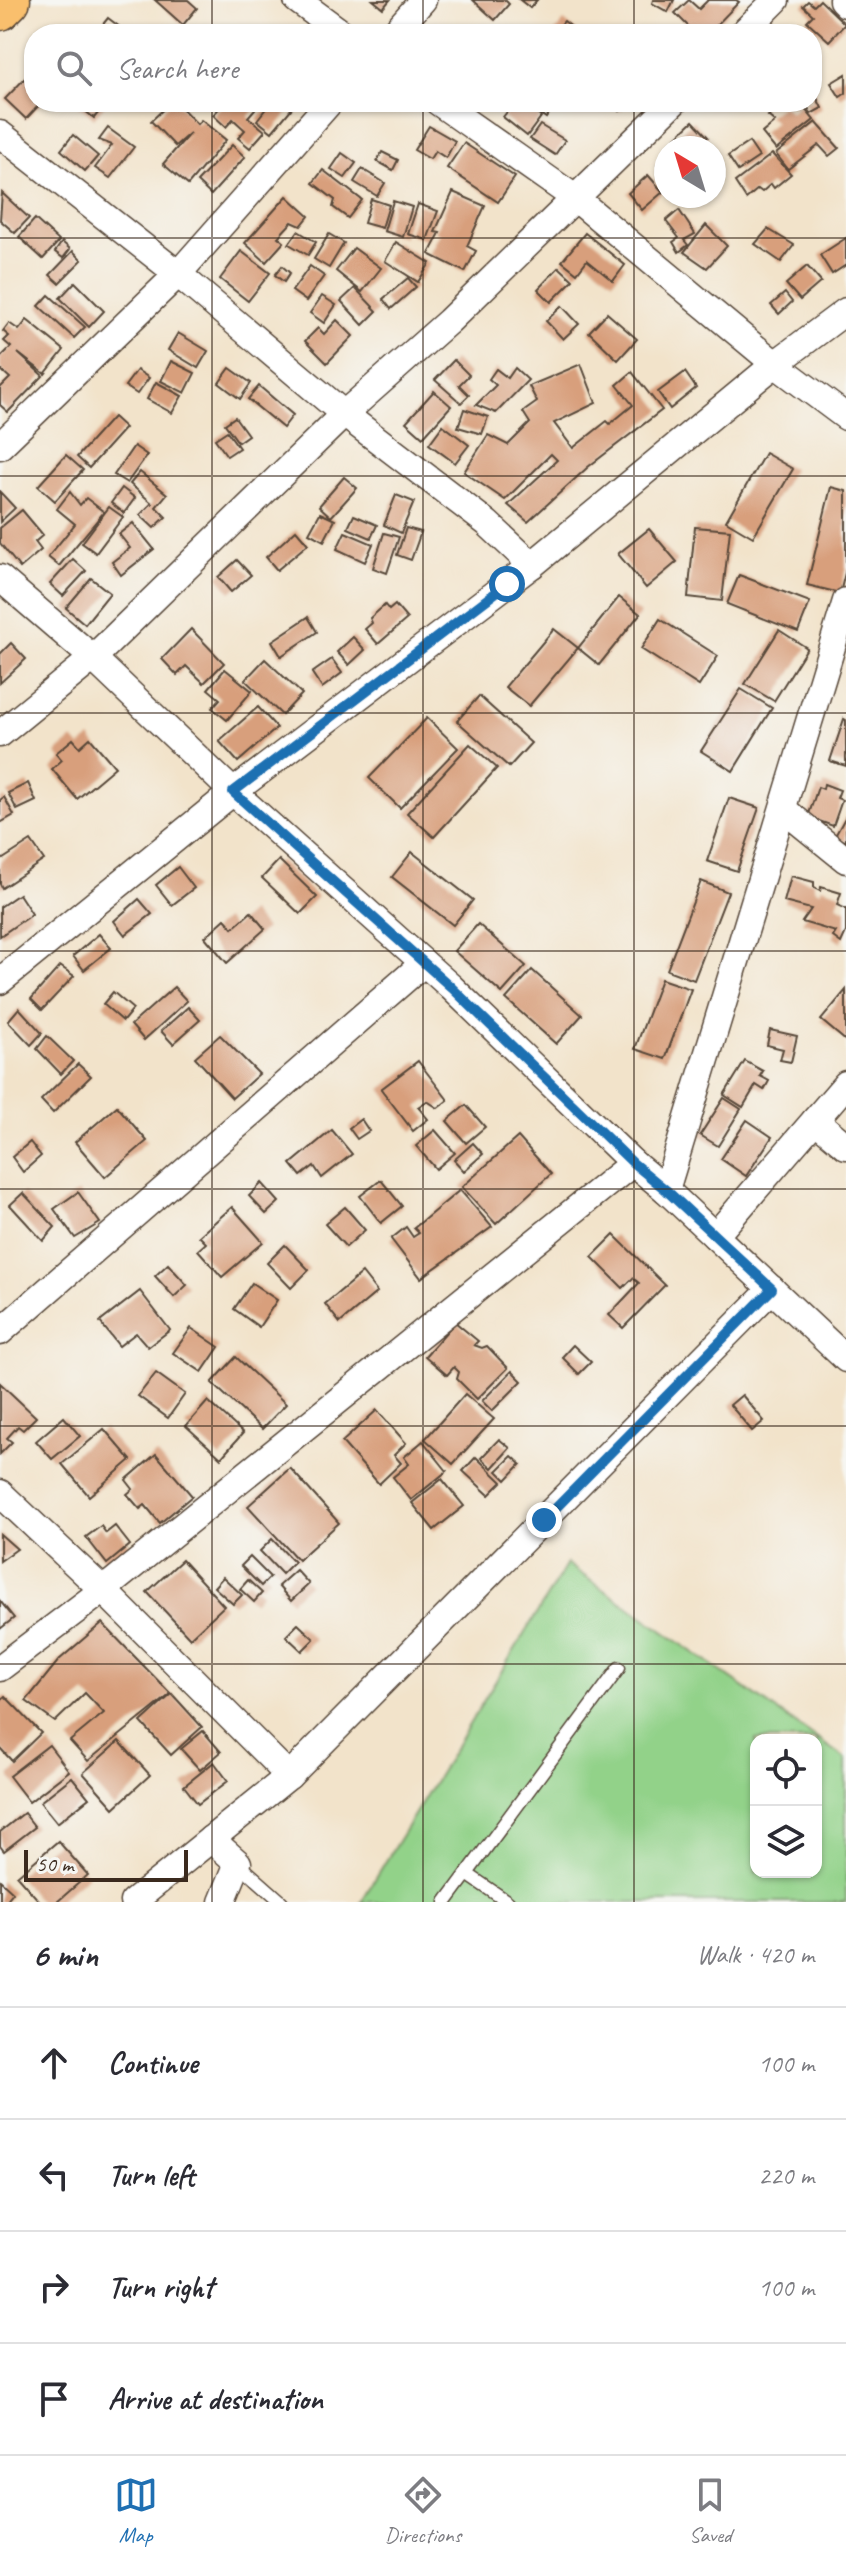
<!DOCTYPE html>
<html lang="en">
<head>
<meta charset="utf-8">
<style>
	body { margin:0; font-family:Caveat,sans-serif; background:#f7f7f7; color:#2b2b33 }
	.controls { position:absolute; right:24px; bottom:24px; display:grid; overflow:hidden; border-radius:16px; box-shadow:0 2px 6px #0004 }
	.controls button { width:72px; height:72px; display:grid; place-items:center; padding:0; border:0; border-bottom:2px solid #e1e1e2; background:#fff; color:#2b2b33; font:40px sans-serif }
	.compass { position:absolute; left:654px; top:136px; width:72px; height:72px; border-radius:50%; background:#fff; box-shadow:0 2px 6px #0004; rotate:322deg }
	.scale { position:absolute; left:24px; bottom:20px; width:164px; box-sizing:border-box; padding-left:8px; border:4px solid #3b2a1e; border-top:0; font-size:22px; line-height:28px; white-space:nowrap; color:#3b2a1e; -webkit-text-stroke:6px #f6f6f2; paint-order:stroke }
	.stop { position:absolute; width:24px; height:24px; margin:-18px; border:6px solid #1f6fb2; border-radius:50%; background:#fff }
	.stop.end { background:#1f6fb2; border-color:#fff; box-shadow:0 2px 8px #0008 }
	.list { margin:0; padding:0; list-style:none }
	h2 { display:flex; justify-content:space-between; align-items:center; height:104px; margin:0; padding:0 32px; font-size:34px }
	h2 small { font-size:26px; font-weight:400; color:#7c7c81 }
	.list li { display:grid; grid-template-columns:52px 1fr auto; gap:24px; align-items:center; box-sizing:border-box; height:112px; padding:0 32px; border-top:2px solid #e1e1e2 }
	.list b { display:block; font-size:30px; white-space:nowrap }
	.list em { font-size:26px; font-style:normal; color:#7c7c81 }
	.icon { flex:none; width:44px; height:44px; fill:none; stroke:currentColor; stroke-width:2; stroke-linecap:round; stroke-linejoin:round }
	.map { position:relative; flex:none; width:846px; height:1902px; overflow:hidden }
	.search { position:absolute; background:#fff; box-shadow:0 2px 6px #0004; left:24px; right:24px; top:24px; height:88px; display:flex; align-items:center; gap:20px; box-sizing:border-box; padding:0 28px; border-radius:32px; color:#7c7c81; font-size:30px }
	.sheet { height:552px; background:#fff }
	nav { display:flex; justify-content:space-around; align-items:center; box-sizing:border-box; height:112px; border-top:2px solid #e1e1e2; background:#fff; font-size:22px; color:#7c7c81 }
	nav a { display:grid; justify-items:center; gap:4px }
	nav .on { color:#1f6fb2 }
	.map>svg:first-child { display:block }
	.green { fill:#92d289; stroke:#667e54; stroke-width:2; fill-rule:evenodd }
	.building { fill:#d89f7c }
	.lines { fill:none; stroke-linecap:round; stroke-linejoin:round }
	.lane-casing { stroke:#564638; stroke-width:15 }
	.street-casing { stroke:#564638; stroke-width:29 }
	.primary-casing { stroke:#564638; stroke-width:45 }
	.lane { stroke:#fff; stroke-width:12 }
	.street { stroke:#fff; stroke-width:26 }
	.primary { stroke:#f9bf6d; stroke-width:42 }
	.route { stroke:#1f6fb2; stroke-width:10 }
	.grid { fill:none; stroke:#3b2a1e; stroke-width:2; stroke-opacity:0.55 }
</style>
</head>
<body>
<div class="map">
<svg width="846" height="1902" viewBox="0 0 846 1902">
	<rect width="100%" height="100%" fill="#f6f6f2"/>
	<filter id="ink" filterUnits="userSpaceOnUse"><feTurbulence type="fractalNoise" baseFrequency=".0125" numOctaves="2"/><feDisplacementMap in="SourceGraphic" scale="16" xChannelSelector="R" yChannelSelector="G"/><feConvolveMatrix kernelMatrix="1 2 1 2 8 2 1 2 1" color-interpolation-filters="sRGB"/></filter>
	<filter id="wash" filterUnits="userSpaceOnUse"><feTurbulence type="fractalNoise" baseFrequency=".006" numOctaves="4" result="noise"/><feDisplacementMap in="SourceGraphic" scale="32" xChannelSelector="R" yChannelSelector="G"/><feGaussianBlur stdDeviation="1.8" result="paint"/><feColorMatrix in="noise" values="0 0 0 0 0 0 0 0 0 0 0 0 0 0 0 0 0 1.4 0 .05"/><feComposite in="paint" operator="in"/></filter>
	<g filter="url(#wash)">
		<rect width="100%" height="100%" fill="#f2e3ca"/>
		<path class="green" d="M567 1564 846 1759V1902H361ZM756 1740H816V1872H756Z"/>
		<g id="blocks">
			<g class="building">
				<path d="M155 0H188L197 8 183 25Z"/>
				<path d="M373 0H390L383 8Z"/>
				<path d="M473 0H505L509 4 495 20Z"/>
				<path d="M520 0H537L530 8Z"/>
				<path d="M653 0H674L668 12 652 3Z"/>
				<path d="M689 0 699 9 708 0H736L739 2 708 34H696L675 13Z"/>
				<path d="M820 0 845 24 829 41 807 21 813 15 803 6 808 1 814 6Z"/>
				<path d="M108 18 129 34H95Z"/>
				<path d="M564 21 577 31 574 34H553Z"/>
				<path d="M31 72 34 75V102H42L26 119 5 99Z"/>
				<path d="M846 74V93L840 97 831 83Z"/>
				<path d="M812 88 822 108 811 114 805 102H812Z"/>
				<path d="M74 102H107L94 118Z"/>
				<path d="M171 102H176L197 124 201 120 226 140 188 185 163 164 190 133 175 146 151 121Z"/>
				<path d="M225 102H261L248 117 265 131 250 148 238 138 245 130 233 119 226 127 213 115Z"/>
				<path d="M271 102H297L272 132 257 120Z"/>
				<path d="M515 102H521L541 117 527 136 503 117Z"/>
				<path d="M523 102H557L546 118Z"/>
				<path d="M612 102H630L620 111Z"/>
				<path d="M801 104 814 120 776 150 762 133 775 122 768 116 783 105 790 112Z"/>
				<path d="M693 121 708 137 695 148H686L676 137Z"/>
				<path d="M816 122 839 148 829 156 819 145 788 169 776 154Z"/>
				<path d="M540 125 565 140 555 155 530 139Z"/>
				<path d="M429 126 455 141 446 158 435 151 430 159 414 150Z"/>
				<path d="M108 128 134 147 110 178 95 168 112 145 99 140Z"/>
				<path d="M73 135 98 156 85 171 61 150Z"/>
				<path d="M749 142 759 157 738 171 728 156Z"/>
				<path d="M464 143 515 177 498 202 447 168Z"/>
				<path d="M232 145 245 157 211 195 197 182Z"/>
				<path d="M382 152 398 160 393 170 377 161Z"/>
				<path d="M342 153 356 163 345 178 331 169Z"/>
				<path d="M772 154 791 174 774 188 771 184 762 192 758 189 746 199 735 182Z"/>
				<path d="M666 156V174L657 165Z"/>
				<path d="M362 169 385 183 377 196 354 182Z"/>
				<path d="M323 170 362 200 348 218 333 207 335 200 313 183Z"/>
				<path d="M648 175 663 192 642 210 628 193Z"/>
				<path d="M453 192 485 206 467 246 476 251 465 272 429 254 440 233 435 232Z"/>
				<path d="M2 193 29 218 15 233 0 220Z"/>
				<path d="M287 196 309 216 301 226 292 222 278 237 284 242 266 262 245 243Z"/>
				<path d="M371 199 389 205 382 228 364 223Z"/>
				<path d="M393 201 412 207 403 237 384 231Z"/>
				<path d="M418 204 438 211 427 240 408 234Z"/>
				<path d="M679 210 695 234 684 240 688 245 679 252 673 242 679 238 666 221Z"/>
				<path d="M35 219 59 241 43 259 19 237Z"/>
				<path d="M706 225 727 246 707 268 684 252Z"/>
				<path d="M768 229 794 245 781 262 755 244Z"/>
				<path d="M298 231 316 242 308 255 289 244Z"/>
				<path d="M585 233 625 265 613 281 587 260 577 273 562 261Z"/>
				<path d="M329 234 344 243 329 268 314 259Z"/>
				<path d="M846 238V265L832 274 820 255Z"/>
				<path d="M62 242 70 249 63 258 55 252Z"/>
				<path d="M396 242 430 263 418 282 385 261Z"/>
				<path d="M354 248 381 268 362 292 336 271Z"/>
				<path d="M73 251 82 260 59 283 50 275Z"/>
				<path d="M241 251 270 273 248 301 220 279Z"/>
				<path d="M282 266 290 273 284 282 275 275Z"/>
				<path d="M310 266 324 276 306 301 292 291Z"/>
				<path d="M807 266 821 282 800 300 786 284Z"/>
				<path d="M559 267 573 280 551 302 538 289Z"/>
				<path d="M408 278 416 287 391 309 383 299Z"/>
				<path d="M75 282 104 311 89 327 60 298Z"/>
				<path d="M355 288 377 311 363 325 341 301Z"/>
				<path d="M785 293 792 302 779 314 771 305Z"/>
				<path d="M49 295 85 327 74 338 39 306Z"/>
				<path d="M322 296 336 305 324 323 310 313Z"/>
				<path d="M562 306 579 324 563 339 546 321Z"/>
				<path d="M607 313 637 339 618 360 589 332Z"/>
				<path d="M27 320 64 350 45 374 18 353 43 376 8 412 0 405V388L10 378 0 369V358L11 347 4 341 9 336 3 331 9 323 19 330Z"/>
				<path d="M337 320 353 336 327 363 305 341 318 328 324 334Z"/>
				<path d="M178 333 208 351 198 368 168 350Z"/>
				<path d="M454 360 469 375 459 385 469 395 461 403 435 380Z"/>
				<path d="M171 361 195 373 185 393 161 381Z"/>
				<path d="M581 364 596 403 554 423 573 448 607 421 610 424 633 405 617 385 632 372 662 410 588 467 528 522 508 505 557 460 551 454 505 500 464 472 488 435 508 445 530 423 523 412 537 402 529 386Z"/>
				<path d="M230 368 251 383 240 399 219 383Z"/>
				<path d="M515 368 528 380 496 413 476 405 496 385 489 379 496 369 508 378Z"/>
				<path d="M137 370 149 378 137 394 125 386Z"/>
				<path d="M685 372 696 388 670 409 658 392Z"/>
				<path d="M156 382 182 396 172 413 147 399Z"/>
				<path d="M259 386 293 415 283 428 248 399Z"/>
				<path d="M434 391 451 406 423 437 406 422Z"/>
				<path d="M464 409 488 417 482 434 458 427Z"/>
				<path d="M113 417 125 428 89 468 77 457Z"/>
				<path d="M235 417 248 435 238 442 225 424Z"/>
				<path d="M443 425 469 445 455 463 429 444Z"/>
				<path d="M227 431 239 448 227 456 215 439Z"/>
				<path d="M134 446 147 455 127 483 114 475Z"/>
				<path d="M765 453 793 469 753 537 726 521Z"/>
				<path d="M66 455 83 470 55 501 38 486Z"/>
				<path d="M140 472 167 494 156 507 166 517 154 528 140 515 152 503 130 484Z"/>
				<path d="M344 477 357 488 331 517 319 506Z"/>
				<path d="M831 487 846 491V569L840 593 807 585Z"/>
				<path d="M122 488 135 498 124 513 111 503Z"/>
				<path d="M0 492 15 508 0 522Z"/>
				<path d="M70 492 80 505 86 498 104 512 59 566 48 557 75 524 57 509Z"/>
				<path d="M396 495 414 502 401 533 384 525Z"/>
				<path d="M109 507 123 517 96 553 82 543Z"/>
				<path d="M22 510 43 535 35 542 41 550 20 568 0 543V528Z"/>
				<path d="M320 513 335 520 324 541 309 533Z"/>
				<path d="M354 515 377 525 371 538 348 528Z"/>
				<path d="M133 523 154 549 121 575 112 562 130 548 119 534Z"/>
				<path d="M695 527 730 530 722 601 688 597Z"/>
				<path d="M406 528 421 532 411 560 397 555Z"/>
				<path d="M649 529 677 562 646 588 618 554Z"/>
				<path d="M296 530 308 544 277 570 266 557Z"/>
				<path d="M345 532 373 544 365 562 337 549Z"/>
				<path d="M384 533 399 537 387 573 373 568Z"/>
				<path d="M73 559 86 571 63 596 50 584Z"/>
				<path d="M237 560 251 575 231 592 218 577Z"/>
				<path d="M739 575 810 602 798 632 727 604Z"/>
				<path d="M91 578 110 593 85 624 66 608Z"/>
				<path d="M619 597 640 614 599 665 578 648Z"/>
				<path d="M385 605 389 610 395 605 407 619 378 644 365 629 372 623 370 618Z"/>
				<path d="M308 617 317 632 281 656 272 641Z"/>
				<path d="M660 619 718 656 699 686 641 649Z"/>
				<path d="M191 629 224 663 204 683 186 666 177 675 162 659Z"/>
				<path d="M554 629 578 648 529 706 505 687Z"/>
				<path d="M779 630 807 648 774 701 745 684Z"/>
				<path d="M353 637 365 650 349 665 337 652Z"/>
				<path d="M11 643 26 659 0 683V654Z"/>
				<path d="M265 659 302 694 282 715 245 680Z"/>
				<path d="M332 659 342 673 322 688 312 673Z"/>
				<path d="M225 669 252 691 227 720 212 708 220 699 208 689Z"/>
				<path d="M741 689 772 708 733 771 701 751Z"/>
				<path d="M479 696 531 743 509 767 457 721Z"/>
				<path d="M258 707 277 728 238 762 219 741Z"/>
				<path d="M427 718 458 748 400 808 369 778Z"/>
				<path d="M844 719 846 720V766L830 761Z"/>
				<path d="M90 738 115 767 77 799 52 769 62 760 56 753 73 739 80 747Z"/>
				<path d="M470 744 497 768 434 837 407 813Z"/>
				<path d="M28 783 36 801 17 810 8 793Z"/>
				<path d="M824 784 840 790 837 798 842 800 833 826 808 817 818 787 823 789Z"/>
				<path d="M4 797 14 815 0 823V800Z"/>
				<path d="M729 798 759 808 737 871 707 861Z"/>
				<path d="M846 816V842L835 836Z"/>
				<path d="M31 841 44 860 2 888 0 884V861Z"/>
				<path d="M412 852 473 900 453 925 392 877Z"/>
				<path d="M279 860 317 897 300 914 262 878Z"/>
				<path d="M178 867 194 888 172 905 156 885Z"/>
				<path d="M791 876 814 882V888L820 891 821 887 841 893 837 905 846 909V932L841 943 833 937 836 932 802 922 811 909 784 902Z"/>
				<path d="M701 881 728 892 694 980 667 970Z"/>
				<path d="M19 894 32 914 0 936V907Z"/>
				<path d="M139 899 152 914 125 935 114 921Z"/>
				<path d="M251 912 265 929 227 963 205 937 225 919 233 928Z"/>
				<path d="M478 924 526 966 502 993 454 951Z"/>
				<path d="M99 934 111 948 84 970 73 956Z"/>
				<path d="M60 966 74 976 42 1010 31 999Z"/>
				<path d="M532 970 582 1015 556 1044 506 999Z"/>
				<path d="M661 979 691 989 665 1059 635 1049Z"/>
				<path d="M174 987 187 1001 144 1040 131 1025Z"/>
				<path d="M846 990V1041L821 1020Z"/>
				<path d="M113 992 133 1009 123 1021 103 1004Z"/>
				<path d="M188 1007 200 1020 173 1044 161 1031Z"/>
				<path d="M19 1008 42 1033 31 1045 8 1021Z"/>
				<path d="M770 1030 797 1036 791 1062 780 1060 783 1049 767 1045Z"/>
				<path d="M220 1035 259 1074 232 1098 195 1057Z"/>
				<path d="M47 1036 73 1061 61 1074 37 1049Z"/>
				<path d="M418 1061 448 1100 438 1108 427 1101 418 1107 428 1119 413 1131 381 1089Z"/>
				<path d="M745 1061 763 1071 760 1076 769 1081 764 1090 756 1085 743 1107 724 1095Z"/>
				<path d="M78 1064 91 1076 53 1113 41 1100Z"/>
				<path d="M724 1098 741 1109 718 1146 700 1135Z"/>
				<path d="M466 1105 485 1127 466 1143 447 1121Z"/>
				<path d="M117 1106 147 1141 105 1177 75 1142Z"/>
				<path d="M361 1119 369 1131 357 1139 349 1128Z"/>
				<path d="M747 1120 772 1137 746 1176 721 1159Z"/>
				<path d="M332 1130 352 1154 322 1178 314 1166 301 1176 291 1164Z"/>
				<path d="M435 1130 455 1153 436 1169 416 1146Z"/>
				<path d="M518 1137 551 1174 496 1224 462 1187Z"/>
				<path d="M30 1142 41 1156 23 1172 12 1157Z"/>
				<path d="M473 1143 483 1154 464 1171 454 1160Z"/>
				<path d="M381 1180 402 1206 381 1223 360 1196Z"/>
				<path d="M262 1183 279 1202 266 1214 249 1196Z"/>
				<path d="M460 1190 492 1227 421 1278 391 1239 406 1227 413 1237 419 1233 414 1228Z"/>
				<path d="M78 1192 100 1223 75 1238 54 1209Z"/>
				<path d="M23 1193 55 1227 43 1241 10 1205Z"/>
				<path d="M232 1207 263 1242 222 1277 198 1250 206 1243 199 1236Z"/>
				<path d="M345 1207 365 1230 346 1247 325 1224Z"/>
				<path d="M614 1235 665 1285 623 1328 609 1315 639 1283 633 1278 623 1288 592 1257Z"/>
				<path d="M285 1245 309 1270 291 1288 267 1263Z"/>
				<path d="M168 1264 187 1285 174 1297 155 1276Z"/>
				<path d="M362 1273 377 1292 340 1323 325 1304Z"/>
				<path d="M252 1283 277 1300 259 1327 234 1309Z"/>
				<path d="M140 1291 170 1330 148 1347 136 1333 119 1346 100 1322Z"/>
				<path d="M455 1322 478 1341 474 1345 482 1348 487 1346 508 1368 477 1399 457 1379 459 1372 454 1367 447 1375 425 1356Z"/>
				<path d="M191 1328 219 1347 202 1372 173 1353Z"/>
				<path d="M573 1345 591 1362 579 1374 562 1357Z"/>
				<path d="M236 1357 286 1404 262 1429 212 1383Z"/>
				<path d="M512 1371 522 1381 492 1411 482 1401Z"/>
				<path d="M156 1373 185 1394 168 1418 138 1396Z"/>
				<path d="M0 1383 36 1417 23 1430 18 1426 7 1438 12 1442 0 1454Z"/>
				<path d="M465 1394 494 1419 453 1464 425 1439Z"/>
				<path d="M742 1395 764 1421 752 1431 730 1405Z"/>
				<path d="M208 1401 243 1433 221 1458 186 1426Z"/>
				<path d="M377 1410 406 1443 394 1455 401 1463 379 1484 342 1442Z"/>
				<path d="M64 1417 80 1436 52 1459 36 1441Z"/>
				<path d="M104 1429 131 1460 89 1496 62 1464Z"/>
				<path d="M499 1439 510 1448 492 1468 481 1458Z"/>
				<path d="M423 1441 447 1471 411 1500 393 1477 409 1464 404 1457Z"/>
				<path d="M156 1454 192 1496 160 1523 145 1505 140 1509 127 1494 133 1489 126 1480Z"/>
				<path d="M512 1456 521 1464 506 1480 497 1471Z"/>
				<path d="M476 1457 502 1482 489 1495 463 1471Z"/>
				<path d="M290 1468 339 1523 298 1560 248 1506Z"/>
				<path d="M442 1479 464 1506 434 1530 412 1503Z"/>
				<path d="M101 1526 106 1533 115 1526 130 1545 107 1564 86 1537Z"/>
				<path d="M0 1534 17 1549 0 1561Z"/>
				<path d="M272 1539 294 1562 282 1574 260 1551Z"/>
				<path d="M250 1557 270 1577 261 1586 241 1566Z"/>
				<path d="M182 1560 224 1606 190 1638 147 1592Z"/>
				<path d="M296 1570 309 1584 291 1601 278 1586Z"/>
				<path d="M223 1577 242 1595 233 1604 214 1587Z"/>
				<path d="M248 1580 262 1593 254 1602 240 1589Z"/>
				<path d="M0 1601 14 1618 0 1629Z"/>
				<path d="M102 1623 171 1694 88 1761 70 1741 104 1713 85 1693 55 1722 26 1701 59 1660Z"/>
				<path d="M298 1624 314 1639 302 1651 286 1636Z"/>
				<path d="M172 1694 202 1727 171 1755 141 1722Z"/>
				<path d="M5 1696 41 1733 12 1761 0 1748V1701Z"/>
				<path d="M203 1731 221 1752 200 1770 181 1749Z"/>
				<path d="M119 1741 150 1775 114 1808 83 1773Z"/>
				<path d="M49 1745 69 1771 29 1802 9 1776Z"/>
				<path d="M214 1762 228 1781 198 1804 184 1786Z"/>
				<path d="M72 1777 89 1798 57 1823 40 1802Z"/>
				<path d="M24 1813 35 1827 4 1851 0 1846V1832Z"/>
				<path d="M58 1841 88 1875 57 1902H40L17 1876Z"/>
				<path d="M0 1880 13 1892 5 1902H0Z"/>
			</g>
		</g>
	</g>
	<g filter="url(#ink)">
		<use href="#blocks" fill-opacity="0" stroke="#564638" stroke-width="2"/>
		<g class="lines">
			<g class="lane-casing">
				<g id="lane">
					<path d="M238 1863 282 1902"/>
					<path d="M467 1874 508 1902"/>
					<path d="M446 1902 619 1668"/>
				</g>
			</g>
			<g class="street-casing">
				<g id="street">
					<path d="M297 0 343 34"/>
					<path d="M842 0 846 4"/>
					<path d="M393 34 423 0"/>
					<path d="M742 34 776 0"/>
					<path d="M438 102 575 198 775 364 846 417"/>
					<path d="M0 134 178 274 344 414 487 523 532 565"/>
					<path d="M0 446 178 274 330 102"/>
					<path d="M0 578 93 658 233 792 532 565 775 364 846 311"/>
					<path d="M0 734 93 658 344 414 449 321 674 102"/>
					<path d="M783 809 846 860"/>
					<path d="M0 981 233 792 451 987 633 1163 666 1190 846 1359"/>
					<path d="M815 1120 846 1146"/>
					<path d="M666 1190 846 601"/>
					<path d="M715 1236 846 1084"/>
					<path d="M0 1332 424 963"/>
					<path d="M0 1493 103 1590 289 1776"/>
					<path d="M0 1668 103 1590 633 1163"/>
					<path d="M211 1839 238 1863 222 1902"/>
					<path d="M133 1902 289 1776 772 1289"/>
				</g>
			</g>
			<g class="primary-casing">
				<path id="primary" d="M0 9 9 0"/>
			</g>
			<use href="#lane" class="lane"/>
			<use href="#street" class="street"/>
			<use href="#primary" class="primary"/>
		</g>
	</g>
	<g class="lines" filter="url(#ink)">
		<path class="route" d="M507 584 233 792 451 987 633 1163 666 1190 772 1289 544 1520"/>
	</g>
	<path class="grid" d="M212 0V34M423 0V34M634 0V34M212 102V1902M423 102V1902M634 102V1902M0 238H846M0 476H846M0 713H846M0 951H846M0 1189H846M0 1426H846M0 1664H846"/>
</svg>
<div class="controls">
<button><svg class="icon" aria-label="locate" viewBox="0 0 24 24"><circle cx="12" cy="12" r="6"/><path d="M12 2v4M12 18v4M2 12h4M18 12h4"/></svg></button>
<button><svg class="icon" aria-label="layers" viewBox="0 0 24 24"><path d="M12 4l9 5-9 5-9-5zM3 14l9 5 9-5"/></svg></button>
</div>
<svg class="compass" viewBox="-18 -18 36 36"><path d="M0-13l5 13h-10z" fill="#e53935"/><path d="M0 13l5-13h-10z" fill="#7c7c81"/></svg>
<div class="scale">50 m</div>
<div class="stop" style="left:507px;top:584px"></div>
<div class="stop end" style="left:544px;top:1520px"></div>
<div class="search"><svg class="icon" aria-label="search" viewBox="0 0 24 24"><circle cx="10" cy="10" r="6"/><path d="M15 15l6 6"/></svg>Search here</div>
</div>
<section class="sheet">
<h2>6 min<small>Walk · 420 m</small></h2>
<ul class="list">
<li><svg class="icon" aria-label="ahead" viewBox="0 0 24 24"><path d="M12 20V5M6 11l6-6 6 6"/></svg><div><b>Continue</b></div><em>100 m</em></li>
<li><svg class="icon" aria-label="left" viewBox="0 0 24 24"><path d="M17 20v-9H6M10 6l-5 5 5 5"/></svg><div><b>Turn left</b></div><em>220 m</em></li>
<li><svg class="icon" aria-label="right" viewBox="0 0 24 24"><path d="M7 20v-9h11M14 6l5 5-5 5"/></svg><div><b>Turn right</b></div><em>100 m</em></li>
<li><svg class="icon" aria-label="arrive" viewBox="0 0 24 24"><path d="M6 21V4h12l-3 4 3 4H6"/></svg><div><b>Arrive at destination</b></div></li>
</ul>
</section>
<nav>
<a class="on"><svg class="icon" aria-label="map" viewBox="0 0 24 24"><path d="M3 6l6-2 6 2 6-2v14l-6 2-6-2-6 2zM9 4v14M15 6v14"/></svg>Map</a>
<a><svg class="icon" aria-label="directions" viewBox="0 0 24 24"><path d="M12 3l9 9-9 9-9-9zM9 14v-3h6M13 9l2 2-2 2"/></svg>Directions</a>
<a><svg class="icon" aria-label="saved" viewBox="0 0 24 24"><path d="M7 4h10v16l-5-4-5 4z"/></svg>Saved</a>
</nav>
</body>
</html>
